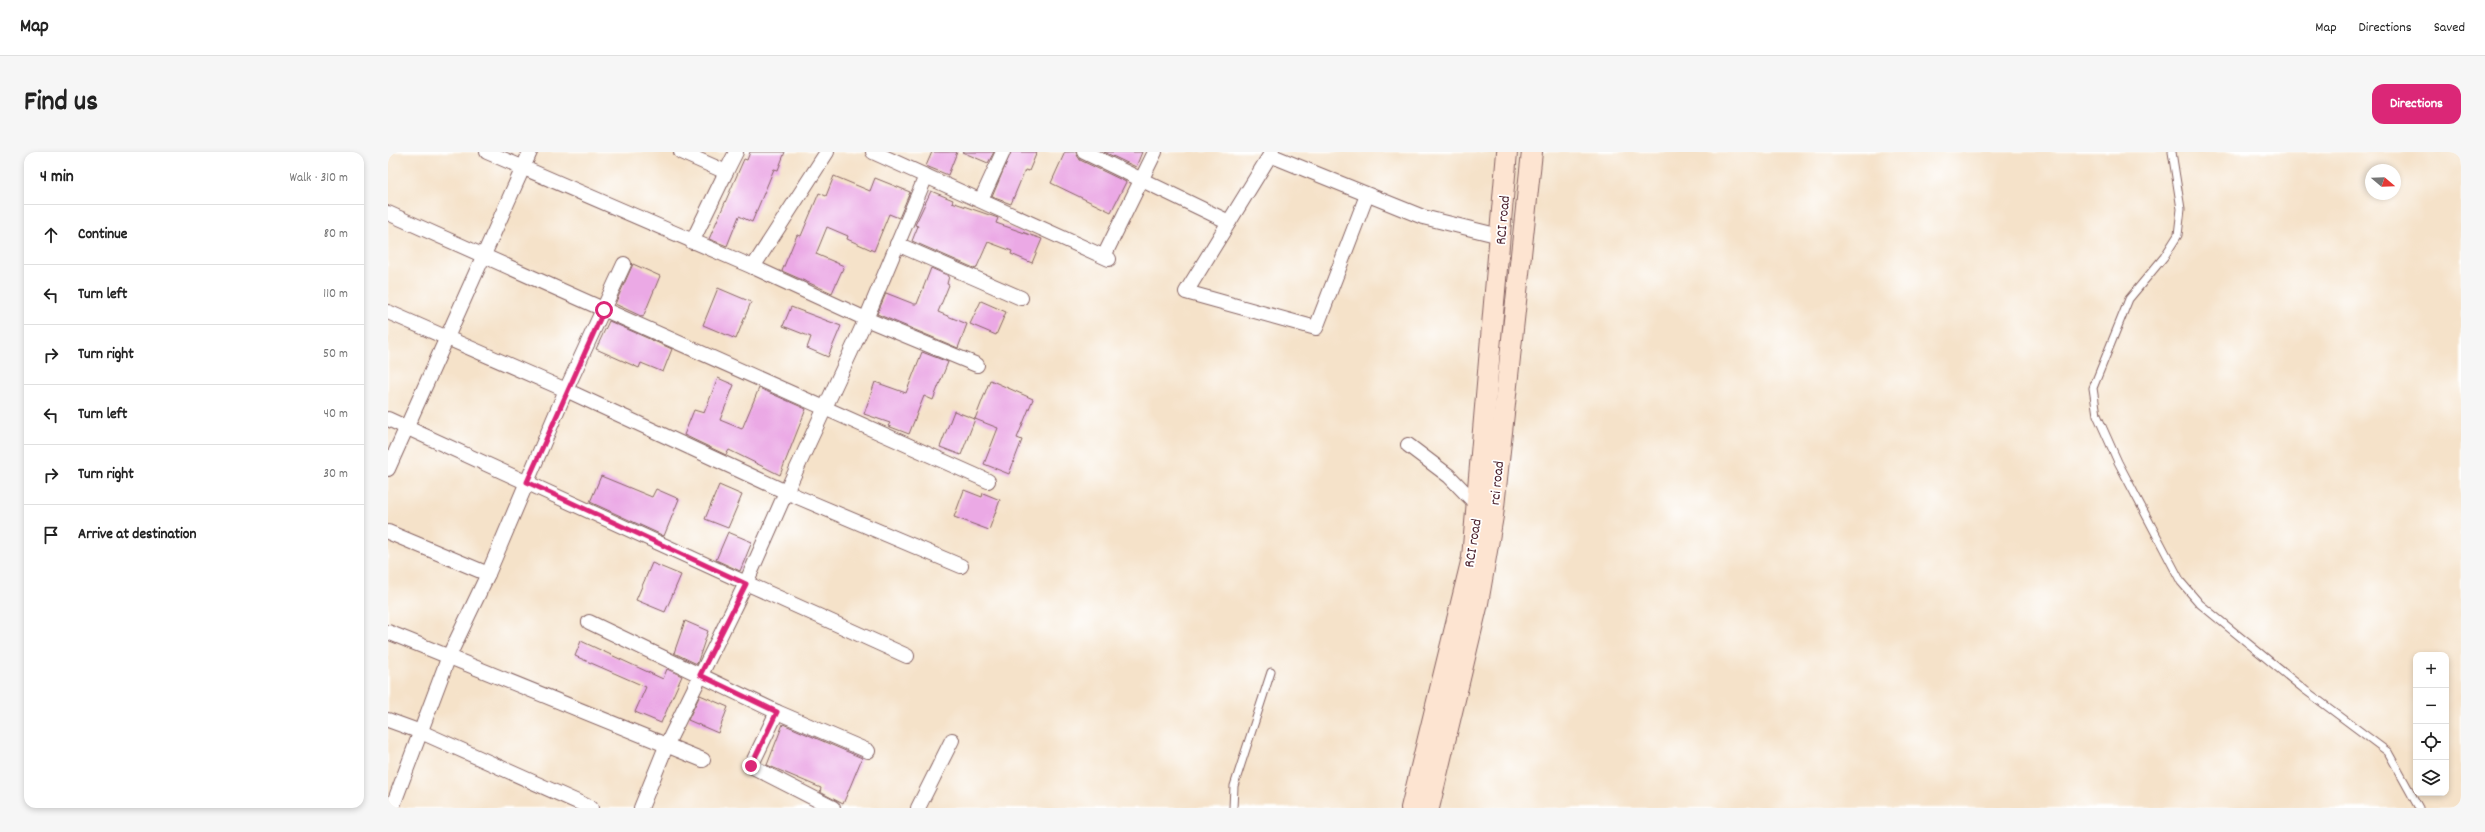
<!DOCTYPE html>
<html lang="en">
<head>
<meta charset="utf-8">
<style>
	body { margin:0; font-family:Dekko,sans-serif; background:#f6f6f6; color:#222 }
	.controls { position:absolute; right:12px; bottom:12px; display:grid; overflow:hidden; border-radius:8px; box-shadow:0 2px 6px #0003 }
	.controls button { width:36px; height:36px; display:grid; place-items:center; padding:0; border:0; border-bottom:1px solid #e0e0e0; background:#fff; color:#222; font:20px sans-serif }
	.compass { position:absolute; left:1977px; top:12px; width:36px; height:36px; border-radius:50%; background:#fff; box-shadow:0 2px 6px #0003; rotate:109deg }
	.stop { position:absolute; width:12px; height:12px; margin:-9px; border:3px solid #db2777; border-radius:50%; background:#fff }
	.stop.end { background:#db2777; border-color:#fff; box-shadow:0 1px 4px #0008 }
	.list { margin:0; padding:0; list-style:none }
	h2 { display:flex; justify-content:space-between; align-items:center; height:52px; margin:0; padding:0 16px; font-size:17px }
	h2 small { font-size:13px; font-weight:400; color:#767676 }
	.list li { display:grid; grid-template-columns:26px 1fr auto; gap:12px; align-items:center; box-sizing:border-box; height:60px; padding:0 16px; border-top:1px solid #e0e0e0 }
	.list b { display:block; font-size:15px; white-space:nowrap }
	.list em { font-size:13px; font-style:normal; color:#767676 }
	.icon { flex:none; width:22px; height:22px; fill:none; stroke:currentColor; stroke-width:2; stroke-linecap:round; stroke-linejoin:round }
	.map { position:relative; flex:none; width:2073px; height:656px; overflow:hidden; border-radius:12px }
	header { display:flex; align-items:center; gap:24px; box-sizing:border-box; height:56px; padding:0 20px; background:#fff; border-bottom:1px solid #e0e0e0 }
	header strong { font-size:19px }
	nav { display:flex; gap:22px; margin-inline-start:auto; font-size:14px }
	.intro { display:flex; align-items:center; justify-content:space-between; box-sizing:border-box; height:96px; padding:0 24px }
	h1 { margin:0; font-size:28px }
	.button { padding:10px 18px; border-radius:12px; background:#db2777; color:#fff; font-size:14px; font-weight:700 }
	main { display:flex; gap:24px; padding:0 24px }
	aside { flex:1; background:#fff; border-radius:12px; box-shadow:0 2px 6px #0003 }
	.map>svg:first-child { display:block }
	.building { fill:#eba9e5 }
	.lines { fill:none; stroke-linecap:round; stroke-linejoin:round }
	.service-casing { stroke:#866362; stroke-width:9 }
	.minor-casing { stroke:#866362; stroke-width:16 }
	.secondary-casing { stroke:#866362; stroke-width:22 }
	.service { stroke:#fff; stroke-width:7 }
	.minor { stroke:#fff; stroke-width:14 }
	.secondary { stroke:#fde4d1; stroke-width:20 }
	.route { stroke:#db2777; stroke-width:5 }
	.labels { text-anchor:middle; stroke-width:3.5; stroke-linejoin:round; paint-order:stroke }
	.street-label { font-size:15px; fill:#4a1f2b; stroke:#fff }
</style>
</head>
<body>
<header>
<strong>Map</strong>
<nav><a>Map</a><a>Directions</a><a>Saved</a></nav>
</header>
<div class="intro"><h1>Find us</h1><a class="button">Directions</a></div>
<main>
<aside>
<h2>4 min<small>Walk · 310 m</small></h2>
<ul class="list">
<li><svg class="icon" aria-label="ahead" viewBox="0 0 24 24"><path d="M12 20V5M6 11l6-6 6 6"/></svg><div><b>Continue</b></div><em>80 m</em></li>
<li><svg class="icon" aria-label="left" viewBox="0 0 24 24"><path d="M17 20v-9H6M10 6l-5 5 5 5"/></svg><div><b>Turn left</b></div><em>110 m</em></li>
<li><svg class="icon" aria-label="right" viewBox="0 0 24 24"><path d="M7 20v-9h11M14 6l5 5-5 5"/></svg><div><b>Turn right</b></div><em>50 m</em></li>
<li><svg class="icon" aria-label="left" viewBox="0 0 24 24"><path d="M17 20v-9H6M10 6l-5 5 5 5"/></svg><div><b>Turn left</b></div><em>40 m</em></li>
<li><svg class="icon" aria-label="right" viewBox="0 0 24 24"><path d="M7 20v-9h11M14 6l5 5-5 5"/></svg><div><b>Turn right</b></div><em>30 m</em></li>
<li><svg class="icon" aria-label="arrive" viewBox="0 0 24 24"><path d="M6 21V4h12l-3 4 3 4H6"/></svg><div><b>Arrive at destination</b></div></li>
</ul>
</aside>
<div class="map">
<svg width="2073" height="656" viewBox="0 0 2073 656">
	<rect width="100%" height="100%" fill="#fff"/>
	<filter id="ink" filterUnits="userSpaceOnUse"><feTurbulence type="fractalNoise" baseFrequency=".025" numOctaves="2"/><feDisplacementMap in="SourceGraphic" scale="8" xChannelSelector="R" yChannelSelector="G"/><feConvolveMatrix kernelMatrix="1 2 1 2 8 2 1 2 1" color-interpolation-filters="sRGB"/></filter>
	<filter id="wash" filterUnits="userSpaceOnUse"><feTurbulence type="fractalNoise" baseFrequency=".012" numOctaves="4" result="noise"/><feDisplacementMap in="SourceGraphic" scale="16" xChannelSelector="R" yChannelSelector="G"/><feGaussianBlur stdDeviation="0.9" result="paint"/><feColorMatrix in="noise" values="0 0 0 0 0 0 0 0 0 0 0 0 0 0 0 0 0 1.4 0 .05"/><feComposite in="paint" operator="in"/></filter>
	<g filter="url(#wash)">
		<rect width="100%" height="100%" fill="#f5e2c9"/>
		<g id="blocks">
			<g class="building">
				<path d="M362 0H397L390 18 386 17 364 70 351 64 339 94 321 87 356 7 359 8Z"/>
				<path d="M544 0H569L560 23 538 14Z"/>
				<path d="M574 0H606L600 11Z"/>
				<path d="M623 0H649L641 19 637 18 623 52 604 45Z"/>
				<path d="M677 0H688L692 8 738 30 723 60 663 31Z"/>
				<path d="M716 0H754L748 15Z"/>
				<path d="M446 24 482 39 487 26 522 40 511 66 501 62 486 99 459 87 460 84 439 75 428 102 456 114 444 141 394 119 409 83 413 84 431 41 438 44Z"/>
				<path d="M543 39 565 48 564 50 610 66 608 71 654 87 644 111 623 102 624 99 600 90 588 117 524 89 530 74 527 73Z"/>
				<path d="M245 112 272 124 255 165 227 152Z"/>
				<path d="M543 116 561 124 559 132 561 133 550 160 579 172 570 196 489 162 498 141 526 152H529Z"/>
				<path d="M330 136 363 150 348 187 315 173Z"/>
				<path d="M593 149 618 160 608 183 582 172Z"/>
				<path d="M403 155 453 174 440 205 419 196 423 185 395 174Z"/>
				<path d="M221 169 284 197 275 220 253 211 251 216 208 197Z"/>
				<path d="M534 200 560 210 545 248 536 244 521 282 500 274 502 271 476 262 487 230 518 241Z"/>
				<path d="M330 226 346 233 332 268 354 277 371 236 418 257 392 323 341 298 338 303 296 283 306 258 316 261Z"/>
				<path d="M602 228 645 247 629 286 634 288 621 322 596 312 610 276 587 267Z"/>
				<path d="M566 259 587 267 573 303 552 295Z"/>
				<path d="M213 324 264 345 268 337 291 347 276 384 202 350Z"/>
				<path d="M331 333 354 343 340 376 317 367Z"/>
				<path d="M576 338 594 345 595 341 612 348 601 378 566 365Z"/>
				<path d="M340 380 364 390 352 419 328 408Z"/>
				<path d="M264 411 293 423 277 460 248 448Z"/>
				<path d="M297 469 320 479 309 512 286 501Z"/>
				<path d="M193 489 275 527 279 517 294 524 273 571 247 560 258 535 187 504Z"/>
				<path d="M312 543 340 555 330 581 300 568Z"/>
				<path d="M395 572 474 606 455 652 432 640 433 636 379 613Z"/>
			</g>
		</g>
	</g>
	<g filter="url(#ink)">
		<use href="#blocks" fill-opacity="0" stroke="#866362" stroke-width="1"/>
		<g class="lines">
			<g class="service-casing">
				<g id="service">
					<path d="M1784 0 1793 57 1790 83 1776 105 1741 147 1705 236 1709 263 1730 310 1793 430 1812 452 1917 538 2000 600 2031 656"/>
					<path d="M845 656 846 634 883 520"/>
				</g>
			</g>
			<g class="minor-casing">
				<g id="minor">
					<path d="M99 0 365 115 478 167 589 213"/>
					<path d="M293 0 338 20 304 90"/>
					<path d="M485 0 721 107"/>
					<path d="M696 0 841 70"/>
					<path d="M884 0 798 140 928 176 979 43"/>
					<path d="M882 3 1035 65 1112 84"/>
					<path d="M338 20 348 0"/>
					<path d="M593 48 615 0"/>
					<path d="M0 61 600 329"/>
					<path d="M509 92 633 146"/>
					<path d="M716 104 767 0"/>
					<path d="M236 112 178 238 398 340 478 167 538 24"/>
					<path d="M365 115 439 0"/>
					<path d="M0 160 178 238 100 422 61 504 4 656"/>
					<path d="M0 267 358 431 398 340 573 414"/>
					<path d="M1020 293 1061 324 1090 354"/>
					<path d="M0 317 142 0"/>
					<path d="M0 380 100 422"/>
					<path d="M201 470 389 560 480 599"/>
					<path d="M0 480 315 608"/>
					<path d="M389 560 363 614 445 656"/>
					<path d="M0 568 33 580 203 656"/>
					<path d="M253 656 279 592 358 431 519 504"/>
					<path d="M530 656 564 588"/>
				</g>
			</g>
			<g class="secondary-casing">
				<g id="secondary">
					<path d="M1023 656 1084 406 1119 0"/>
					<path d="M1041 656 1090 451 1105 364 1144 0"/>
				</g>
			</g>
			<use href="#service" class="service"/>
			<use href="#minor" class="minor"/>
			<use href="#secondary" class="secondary"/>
		</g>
	</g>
	<g class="lines" filter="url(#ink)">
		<path class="route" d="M216 158 139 330 358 432 312 523 389 560 363 614"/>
	</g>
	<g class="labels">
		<g class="street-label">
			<text transform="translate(1114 68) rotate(-85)" y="5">RCI road</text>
			<text transform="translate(1108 331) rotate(-84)" y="5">rci road</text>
			<text transform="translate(1084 391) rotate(-81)" y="5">RCI road</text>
		</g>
	</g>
</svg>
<div class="controls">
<button>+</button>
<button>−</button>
<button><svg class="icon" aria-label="locate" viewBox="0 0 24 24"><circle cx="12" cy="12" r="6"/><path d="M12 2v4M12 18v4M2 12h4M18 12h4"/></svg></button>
<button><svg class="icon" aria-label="layers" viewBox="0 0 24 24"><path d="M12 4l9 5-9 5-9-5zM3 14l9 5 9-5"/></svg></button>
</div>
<svg class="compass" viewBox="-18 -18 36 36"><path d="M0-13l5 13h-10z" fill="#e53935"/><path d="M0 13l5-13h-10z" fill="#767676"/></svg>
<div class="stop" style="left:216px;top:158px"></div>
<div class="stop end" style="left:363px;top:614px"></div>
</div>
</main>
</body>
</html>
